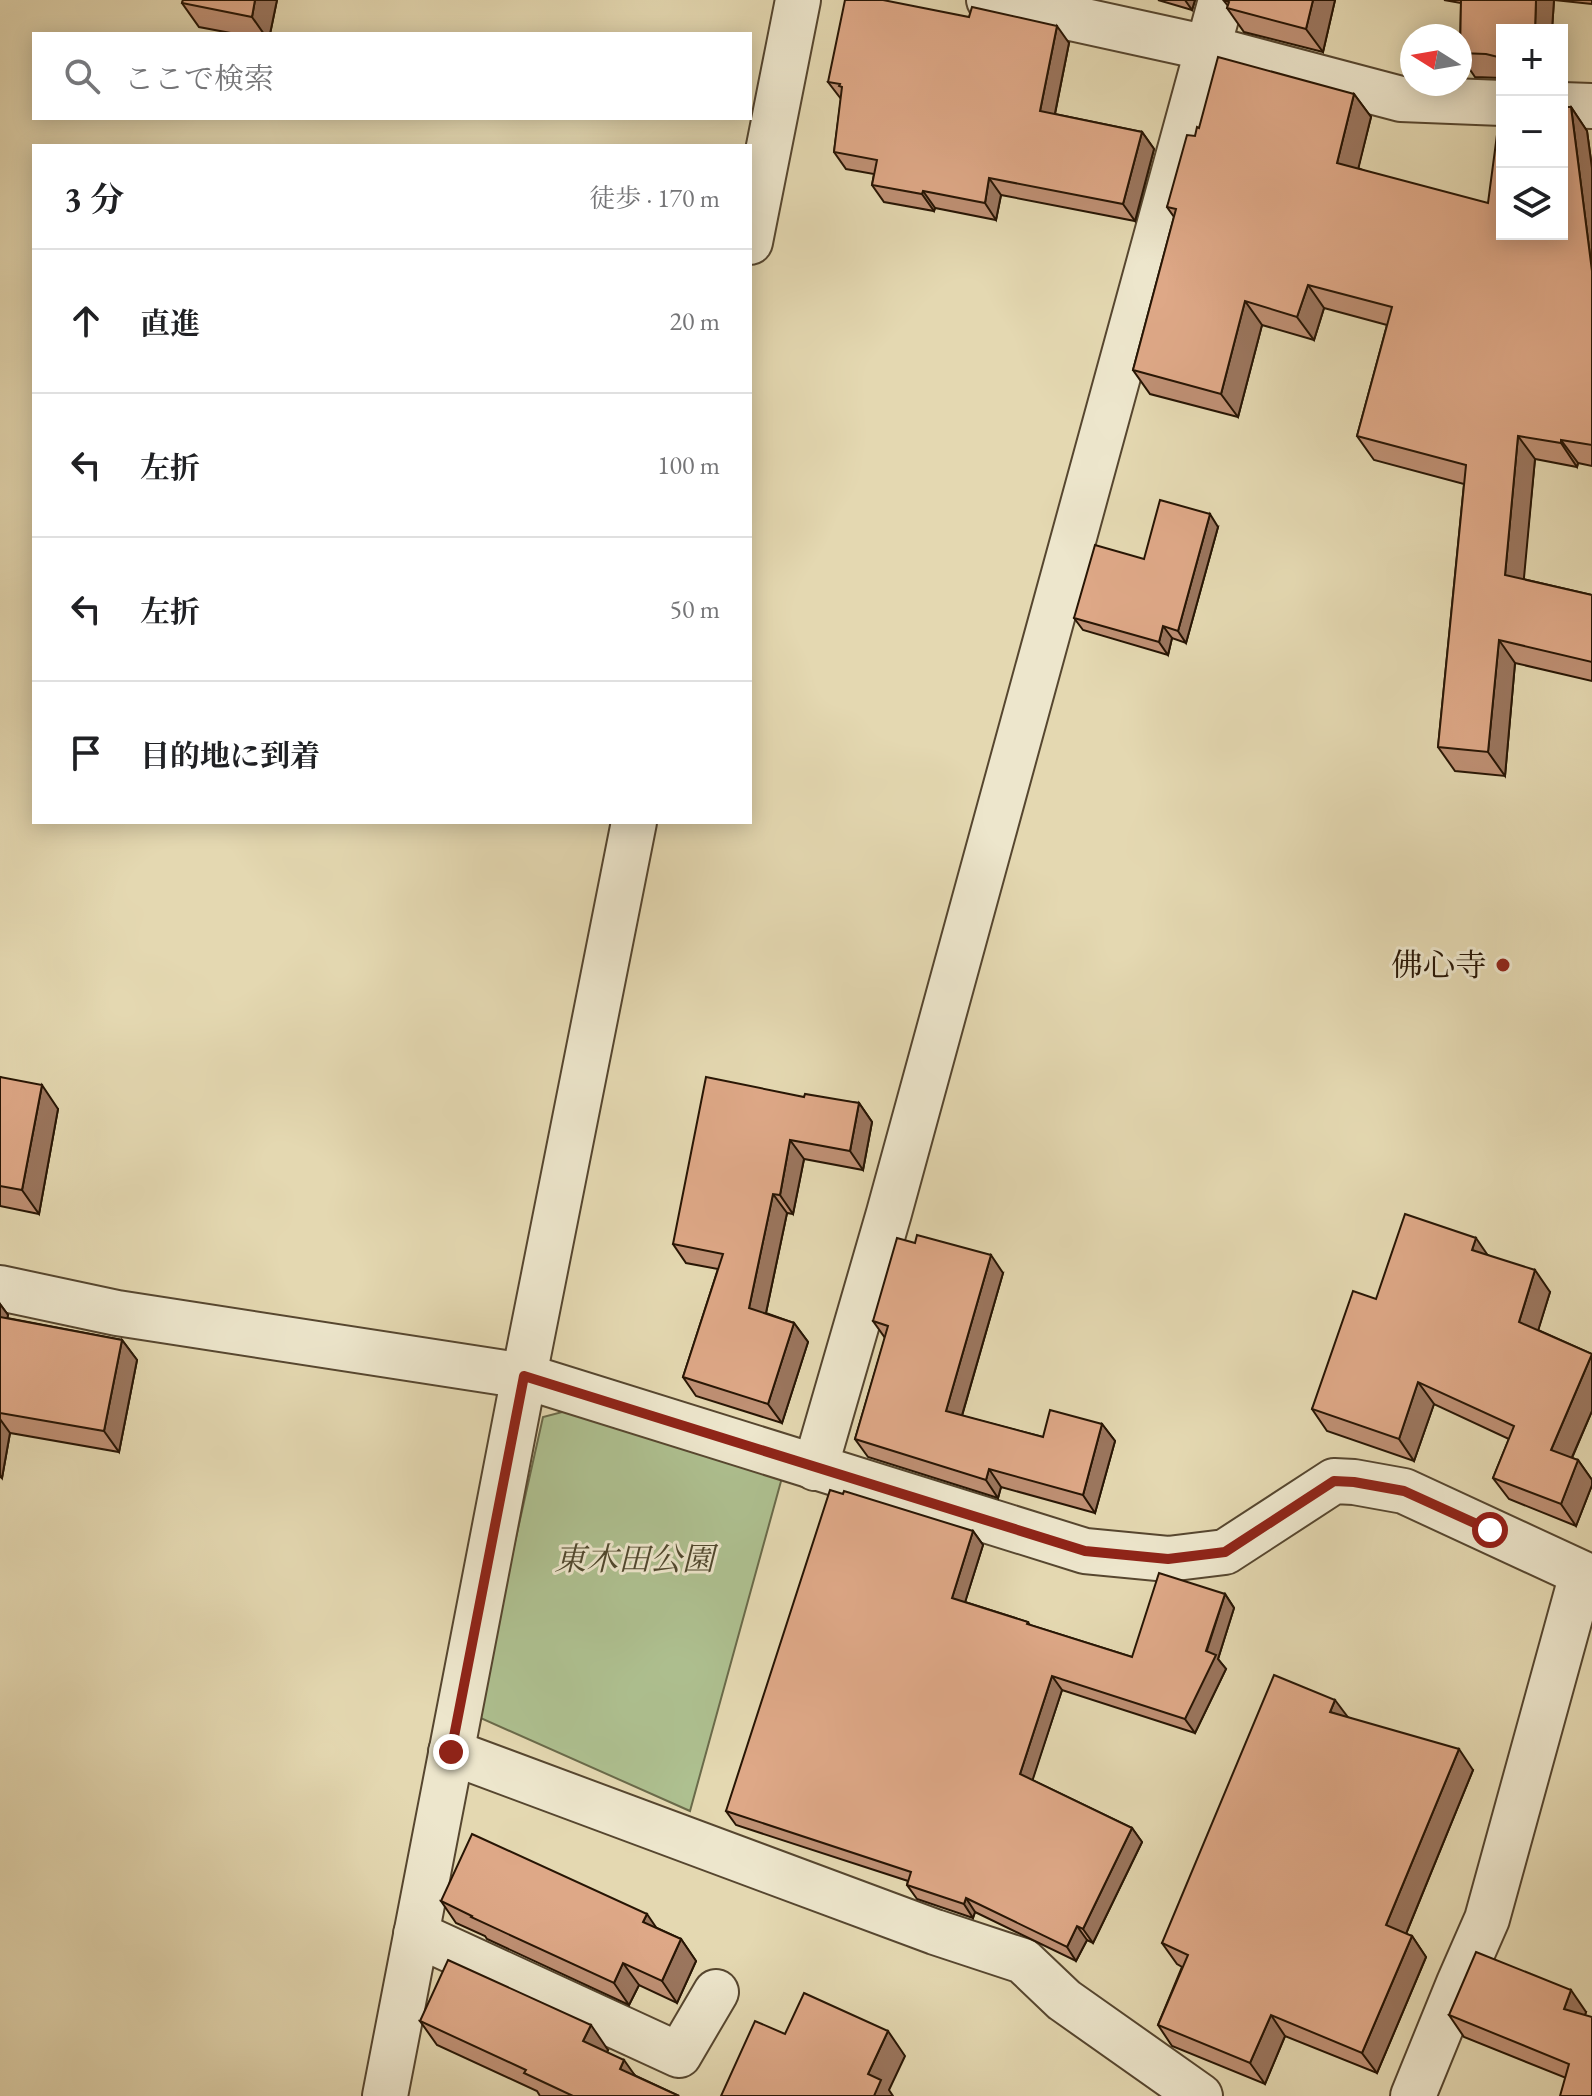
<!DOCTYPE html>
<html lang="ja">
<head>
<meta charset="utf-8">
<style>
	body { margin:0; font-family:"EB Garamond","Noto Serif JP",serif; background:#f2f2f2; color:#202124 }
	.controls { position:absolute; right:24px; top:24px; display:grid; overflow:hidden; border-radius:0px; box-shadow:0 4px 20px #0003 }
	.controls button { width:72px; height:72px; display:grid; place-items:center; padding:0; border:0; border-bottom:2px solid #e0e0e0; background:#fff; color:#202124; font:40px sans-serif }
	.compass { position:absolute; left:1400px; top:24px; width:72px; height:72px; border-radius:50%; background:#fff; box-shadow:0 4px 20px #0003; rotate:281deg }
	.stop { position:absolute; width:24px; height:24px; margin:-18px; border:6px solid #8f2418; border-radius:50%; background:#fff }
	.stop.end { background:#8f2418; border-color:#fff; box-shadow:0 2px 8px #0008 }
	.list { margin:0; padding:0; list-style:none }
	h2 { display:flex; justify-content:space-between; align-items:center; height:104px; margin:0; padding:0 32px; font-size:34px }
	h2 small { font-size:26px; font-weight:400; color:#757577 }
	.list li { display:grid; grid-template-columns:52px 1fr auto; gap:24px; align-items:center; box-sizing:border-box; height:144px; padding:0 32px; border-top:2px solid #e0e0e0 }
	.list b { display:block; font-size:30px; white-space:nowrap }
	.list em { font-size:26px; font-style:normal; color:#757577 }
	.icon { flex:none; width:44px; height:44px; fill:none; stroke:currentColor; stroke-width:2; stroke-linecap:round; stroke-linejoin:round }
	.map { position:relative; flex:none; width:1592px; height:2096px; overflow:hidden }
	.search { position:absolute; background:#fff; box-shadow:0 4px 20px #0003; left:32px; top:32px; width:720px; height:88px; display:flex; align-items:center; gap:20px; box-sizing:border-box; padding:0 28px; border-radius:0px; color:#757577; font-size:30px }
	.panel { position:absolute; background:#fff; box-shadow:0 4px 20px #0003; left:32px; top:144px; width:720px; height:680px; border-radius:0px }
	.map>svg:first-child { display:block }
	.green { fill:#aec090; stroke:#6a6a4a; stroke-width:2 }
	.lines { fill:none; stroke-linecap:round; stroke-linejoin:round }
	.street-casing { stroke:#56462f; stroke-width:48 }
	.street { stroke:#ede6cc; stroke-width:44 }
	.wall { fill:#bf9074; stroke:#271504; stroke-width:2 }
	.shaded-wall { fill:#9b765e; stroke:#271504; stroke-width:2 }
	.building { fill:#dea887; stroke:#271504; stroke-width:2 }
	.route { stroke:#8f2418; stroke-width:10 }
	.poi-dot { fill:#8f2418; stroke:#ede6cc; stroke-width:3 }
	.labels { text-anchor:middle; stroke-width:6; stroke-linejoin:round; paint-order:stroke }
	.poi-label { font-size:32px; fill:#271504; stroke:#ede6cc; text-anchor:end }
	.park-label { font-size:32px; font-style:italic; fill:#50482e; stroke:#ede6cc }
</style>
</head>
<body>
<div class="map">
<svg width="1592" height="2096" viewBox="0 0 1592 2096">
	<rect width="100%" height="100%" fill="#e4d8b1"/>
	<filter id="stains"><feTurbulence type="fractalNoise" baseFrequency=".0025" numOctaves="4"/><feColorMatrix values="0 0 0 0 .2 0 0 0 0 .09 0 0 0 0 .02 0 0 0 .5 -.17"/></filter>
	<radialGradient id="worn" r=".72"><stop offset=".6" stop-color="#630" stop-opacity="0"/><stop offset="1" stop-color="#630" stop-opacity=".3"/></radialGradient>
	<path class="green" d="M566 1411 783 1474 690 1811 476 1716 543 1417Z"/>
	<g class="lines">
		<g class="street-casing">
			<g id="street">
				<path d="M989 0 1208 48 1401 99 1502 103"/>
				<path d="M1562 105 1592 106"/>
				<path d="M750 242 798 0"/>
				<path d="M0 1288 117 1313 524 1376 1085 1551 1168 1559 1225 1552 1334 1481 1354 1482 1404 1491 1592 1578"/>
				<path d="M815 1468 889 1213 1221 0"/>
				<path d="M451 1752 935 1932 1023 1961 1064 2000 1200 2096"/>
				<path d="M416 1934 679 2055 716 1992"/>
				<path d="M385 2096 524 1376 634 822"/>
				<path d="M1413 2096 1459 1983 1487 1919 1582 1574"/>
			</g>
		</g>
		<use href="#street" class="street"/>
	</g>
	<g class="wall">
		<path d="M183 0H277L270 34H236L199 27 182 3Z"/>
		<path d="M1158 0H1195L1192 10Z"/>
		<path d="M1335 0 1323 52 1244 32 1227 8 1228 6 1224 1Z"/>
		<path d="M1444 0H1554L1552 30H1502V78L1475 77 1460 55 1461 3Z"/>
		<path d="M1554 0H1592V4Z"/>
		<path d="M1069 43 1055 114 1142 132 1154 149 1135 221 1001 195 996 220 935 208 934 211 884 202 872 185 874 174 846 169 834 152 841 99 828 82Z"/>
		<path d="M1354 94 1371 117 1358 168 1502 234 1571 107 1587 131 1592 168V466L1578 463 1577 467 1535 459 1523 579 1592 595V681L1515 663 1505 776 1455 771 1438 747 1464 484 1374 460 1357 436 1387 325 1324 308 1314 340 1262 325 1238 417 1150 394 1133 370 1174 217 1167 207 1199 128Z"/>
		<path d="M1218 527 1186 643 1172 638 1168 655 1083 630 1074 618 1144 559Z"/>
		<path d="M0 1077 58 1109 39 1214 0 1206Z"/>
		<path d="M804 1097 859 1103 872 1122 863 1170 804 1159 793 1214 787 1213 766 1313 794 1323 808 1342 782 1423 696 1396 683 1377 718 1269 686 1263 673 1244Z"/>
		<path d="M1488 1255 1550 1292 1538 1330 1592 1354V1411L1572 1458 1578 1460 1592 1480V1485L1576 1526 1509 1499 1493 1478 1509 1439 1434 1404 1414 1461 1327 1431 1312 1409 1376 1299Z"/>
		<path d="M1003 1273 962 1416 1043 1437 1102 1424 1115 1441 1095 1513 1001 1487 998 1498 868 1457 855 1439 885 1338 873 1321Z"/>
		<path d="M0 1304 8 1315 7 1318 122 1340 137 1360 119 1452 10 1433 2 1478 0 1477Z"/>
		<path d="M973 1531 983 1545 965 1602 1028 1622 1030 1625 1132 1657 1225 1594 1234 1608 1218 1659 1226 1669 1195 1733 1062 1690 1032 1780 1132 1828 1142 1842 1093 1943 1087 1940 1076 1961 975 1912 973 1918 917 1899 907 1885 908 1881 736 1825 726 1811Z"/>
		<path d="M1347 1717 1473 1770 1406 1934 1412 1936 1426 1957 1377 2073 1285 2036 1265 2084 1172 2046 1158 2025 1182 1967 1177 1964 1162 1943Z"/>
		<path d="M441 1901 657 1928 681 1939 696 1961 677 2003 639 1985 629 2005 487 1939 485 1936 456 1923Z"/>
		<path d="M1586 2012 1566 2078 1464 2037 1449 2015Z"/>
		<path d="M420 2021 608 2050 607 2052 636 2076 679 2096H540L537 2091 437 2045Z"/>
	</g>
	<g class="shaded-wall">
		<path d="M255 0H277L270 34H264L252 17Z"/>
		<path d="M1185 0H1195L1192 10Z"/>
		<path d="M1313 0H1335L1323 52 1306 29Z"/>
		<path d="M1536 0H1554L1552 30H1535Z"/>
		<path d="M1057 26 1069 43 1052 128 1040 111Z"/>
		<path d="M1354 94 1371 117 1354 186 1337 163Z"/>
		<path d="M1571 107 1587 131 1592 168V271Z"/>
		<path d="M1142 132 1154 149 1135 221 1123 204Z"/>
		<path d="M989 178 1001 195 996 220 985 203Z"/>
		<path d="M923 191 935 208 934 211 922 194Z"/>
		<path d="M1308 285 1324 308 1314 340 1297 317Z"/>
		<path d="M1245 301 1262 325 1238 417 1221 394Z"/>
		<path d="M1518 436 1535 459 1522 599 1505 575Z"/>
		<path d="M1561 440 1578 463 1577 467 1561 443Z"/>
		<path d="M1210 514 1218 527 1186 643 1178 631Z"/>
		<path d="M1163 626 1172 638 1168 655 1159 642Z"/>
		<path d="M1499 640 1515 663 1505 776 1488 752Z"/>
		<path d="M42 1085 58 1109 39 1214 22 1190Z"/>
		<path d="M859 1103 872 1122 863 1170 850 1151Z"/>
		<path d="M790 1140 804 1159 793 1214 780 1195Z"/>
		<path d="M773 1194 787 1213 763 1327 749 1308Z"/>
		<path d="M1476 1238 1491 1260 1472 1250Z"/>
		<path d="M991 1255 1003 1273 958 1429 946 1411Z"/>
		<path d="M1535 1270 1550 1292 1534 1344 1519 1322Z"/>
		<path d="M0 1304 8 1315 4 1336 0 1330Z"/>
		<path d="M794 1323 808 1342 782 1423 768 1404Z"/>
		<path d="M122 1340 137 1360 119 1452 104 1431Z"/>
		<path d="M1592 1354V1411L1566 1471 1551 1450Z"/>
		<path d="M1418 1382 1434 1404 1414 1461 1399 1439Z"/>
		<path d="M0 1419 10 1433 2 1478 0 1475Z"/>
		<path d="M1102 1424 1115 1441 1095 1513 1083 1495Z"/>
		<path d="M1578 1460 1592 1480V1485L1576 1526 1561 1504Z"/>
		<path d="M989 1469 1001 1487 998 1498 986 1480Z"/>
		<path d="M973 1531 983 1545 962 1612 952 1598Z"/>
		<path d="M1225 1594 1234 1608 1218 1659 1226 1669 1195 1733 1185 1719Z"/>
		<path d="M1052 1676 1062 1690 1030 1788 1020 1774Z"/>
		<path d="M1335 1700 1350 1720 1330 1712Z"/>
		<path d="M1459 1749 1473 1770 1401 1946 1386 1925Z"/>
		<path d="M1132 1828 1142 1842 1093 1943 1083 1929Z"/>
		<path d="M966 1898 975 1912 973 1918 964 1904Z"/>
		<path d="M647 1914 662 1936 643 1922Z"/>
		<path d="M1077 1926 1087 1940 1076 1961 1067 1947Z"/>
		<path d="M1412 1936 1426 1957 1377 2073 1362 2053Z"/>
		<path d="M681 1939 696 1961 677 2003 662 1981Z"/>
		<path d="M623 1963 639 1985 629 2005 614 1983Z"/>
		<path d="M1571 1990 1586 2012 1579 2031 1564 2009Z"/>
		<path d="M1271 2015 1285 2036 1265 2084 1250 2063Z"/>
		<path d="M591 2025 608 2050 600 2065 583 2041Z"/>
		<path d="M888 2031 905 2056 889 2090 893 2096H874L868 2074Z"/>
		<path d="M624 2060 641 2084 620 2069Z"/>
	</g>
	<g class="building">
		<path d="M183 0H255L252 17 182 3Z"/>
		<path d="M845 0H883L969 17 972 7 1057 26 1040 111 1142 132 1123 204 989 178 985 203 923 191 922 194 872 185 877 160 834 152 842 87 839 86 840 84 828 82Z"/>
		<path d="M1224 0H1313L1306 29 1227 8 1229 2Z"/>
		<path d="M1461 0H1536L1535 30H1502V58L1486 54 1460 53Z"/>
		<path d="M1218 57 1354 94 1337 163 1488 203 1502 97V234H1562V107H1571L1592 271V445L1561 440V443L1518 436 1505 575 1592 595V662L1499 640 1488 752 1438 747 1466 465 1357 436 1392 307 1308 285 1297 317 1245 301 1221 394 1133 370 1176 209 1167 207 1187 135 1195 136 1197 127 1199 128Z"/>
		<path d="M1160 500 1210 514 1178 631 1163 626 1159 642 1074 618 1095 545 1144 559Z"/>
		<path d="M0 1077 42 1085 22 1190 0 1186Z"/>
		<path d="M706 1077 804 1097 805 1094 859 1103 850 1151 790 1140 780 1195 773 1194 749 1308 794 1323 768 1404 683 1377 723 1254 673 1244Z"/>
		<path d="M1405 1214 1476 1238 1472 1250 1535 1270 1519 1322 1592 1354 1551 1450 1578 1460 1561 1504 1493 1478 1514 1426 1418 1382 1399 1439 1312 1409 1353 1291 1376 1299Z"/>
		<path d="M917 1235 991 1255 946 1411 1043 1437 1050 1410 1102 1424 1083 1495 989 1469 986 1480 855 1439 888 1326 873 1321 897 1238 915 1243Z"/>
		<path d="M0 1317 122 1340 104 1431 0 1413Z"/>
		<path d="M830 1490 843 1494 844 1491 973 1531 952 1598 1028 1622 1027 1624 1132 1657 1159 1573 1225 1594 1206 1651 1216 1655 1185 1719 1052 1676 1020 1774 1132 1828 1083 1929 1077 1926 1067 1947 966 1898 964 1904 907 1885 911 1872 726 1811Z"/>
		<path d="M1274 1675 1335 1700 1330 1712 1459 1749 1386 1925 1412 1936 1362 2053 1271 2015 1250 2063 1158 2025 1188 1955 1162 1943Z"/>
		<path d="M472 1834 647 1914 643 1922 681 1939 662 1981 623 1963 614 1983 471 1917 472 1916 441 1901Z"/>
		<path d="M1476 1952 1571 1990 1564 2009 1592 2017V2096H1560L1569 2064 1449 2015Z"/>
		<path d="M448 1960 591 2025 583 2041 624 2060 620 2069 679 2096H573L524 2073 526 2070 420 2021Z"/>
		<path d="M804 1993 888 2031 868 2074 881 2080 874 2096H721L755 2021 785 2034Z"/>
	</g>
	<g class="lines">
		<path class="route" d="M451 1752 524 1376 1085 1551 1168 1559 1225 1552 1334 1481 1354 1482 1404 1491 1490 1530"/>
	</g>
	<circle class="poi-dot" cx="1503" cy="965" r="8"/>
	<g class="labels">
		<g class="poi-label">
			<text x="1487" y="976">佛心寺</text>
		</g>
		<g class="park-label">
			<text x="634" y="1570">東木田公園</text>
		</g>
	</g>
	<rect width="100%" height="100%" filter="url(#stains)"/>
	<rect width="100%" height="100%" fill="url(#worn)"/>
</svg>
<div class="controls">
<button>+</button>
<button>−</button>
<button><svg class="icon" aria-label="layers" viewBox="0 0 24 24"><path d="M12 4l9 5-9 5-9-5zM3 14l9 5 9-5"/></svg></button>
</div>
<svg class="compass" viewBox="-18 -18 36 36"><path d="M0-13l5 13h-10z" fill="#e53935"/><path d="M0 13l5-13h-10z" fill="#757577"/></svg>
<div class="stop" style="left:1490px;top:1530px"></div>
<div class="stop end" style="left:451px;top:1752px"></div>
<div class="search"><svg class="icon" aria-label="search" viewBox="0 0 24 24"><circle cx="10" cy="10" r="6"/><path d="M15 15l6 6"/></svg>ここで検索</div>
<section class="panel">
<h2>3 分<small>徒歩 · 170 m</small></h2>
<ul class="list">
<li><svg class="icon" aria-label="ahead" viewBox="0 0 24 24"><path d="M12 20V5M6 11l6-6 6 6"/></svg><div><b>直進</b></div><em>20 m</em></li>
<li><svg class="icon" aria-label="left" viewBox="0 0 24 24"><path d="M17 20v-9H6M10 6l-5 5 5 5"/></svg><div><b>左折</b></div><em>100 m</em></li>
<li><svg class="icon" aria-label="left" viewBox="0 0 24 24"><path d="M17 20v-9H6M10 6l-5 5 5 5"/></svg><div><b>左折</b></div><em>50 m</em></li>
<li><svg class="icon" aria-label="arrive" viewBox="0 0 24 24"><path d="M6 21V4h12l-3 4 3 4H6"/></svg><div><b>目的地に到着</b></div></li>
</ul>
</section>
</div>
</body>
</html>
